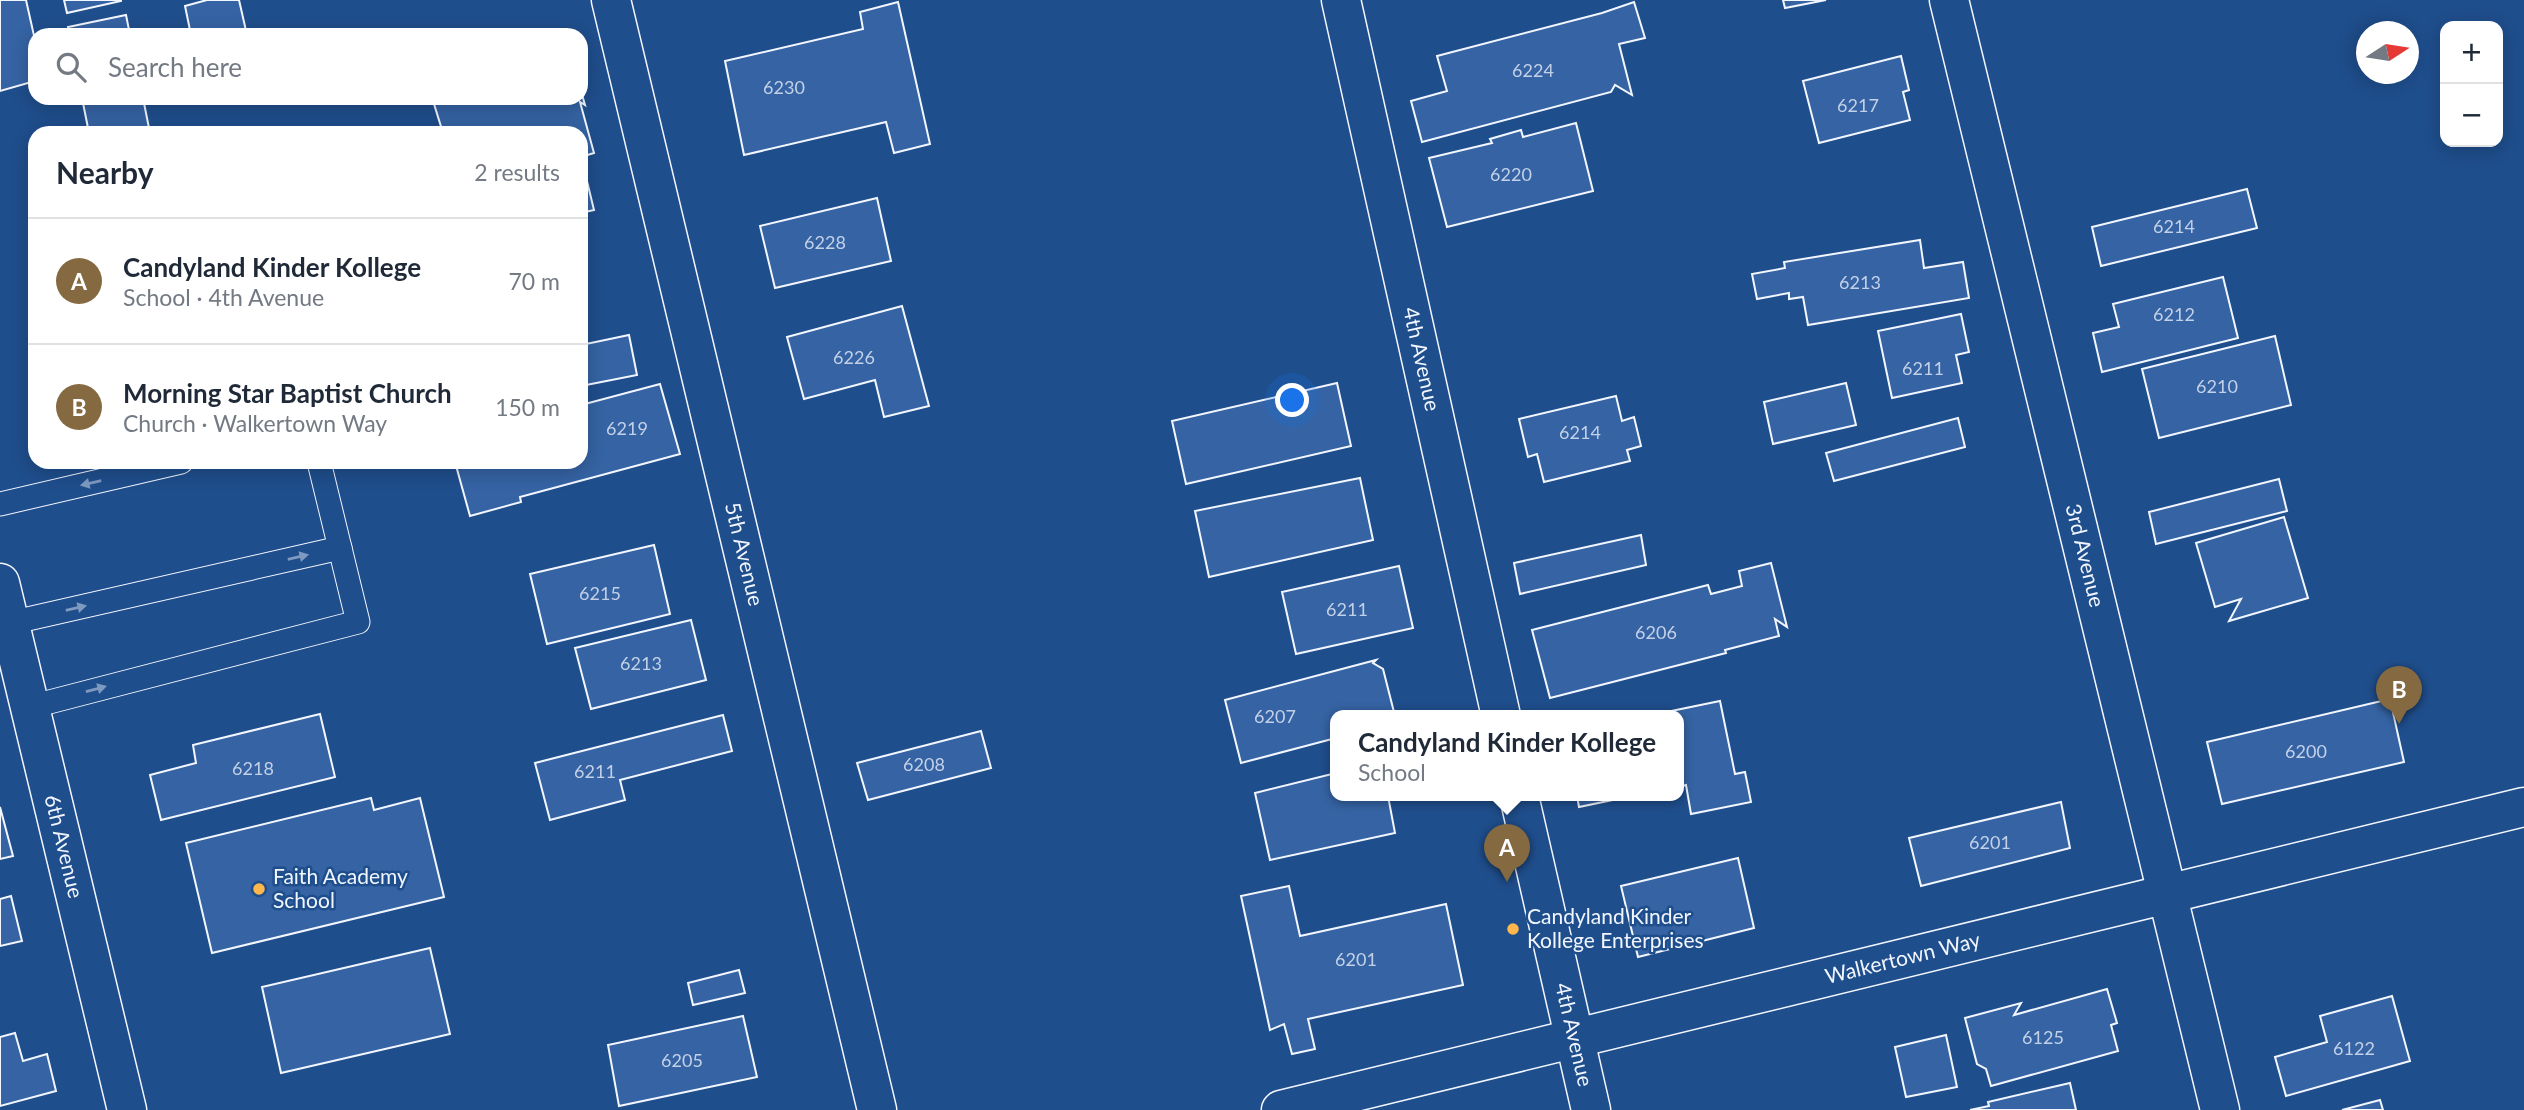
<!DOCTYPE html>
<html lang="en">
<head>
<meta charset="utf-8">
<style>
	body { margin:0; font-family:Lato,sans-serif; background:#f2f2f3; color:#1f2937 }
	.controls { position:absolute; right:21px; top:21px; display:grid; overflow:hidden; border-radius:14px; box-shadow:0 4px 18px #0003 }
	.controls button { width:63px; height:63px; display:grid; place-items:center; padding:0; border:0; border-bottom:2px solid #e0e1e3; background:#fff; color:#1f2937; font:35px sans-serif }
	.compass { position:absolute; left:2356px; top:21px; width:63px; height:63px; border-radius:50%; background:#fff; box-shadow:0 4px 18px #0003; rotate:78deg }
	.you { position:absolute; left:1293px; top:401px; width:24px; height:24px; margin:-18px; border:5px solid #fff; border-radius:50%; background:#1a73e8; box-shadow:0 0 0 10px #1a73e833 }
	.badge { display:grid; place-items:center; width:46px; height:46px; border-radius:50%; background:#846941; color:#fff; font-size:23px; font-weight:700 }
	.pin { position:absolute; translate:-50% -58px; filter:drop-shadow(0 2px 4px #0008) }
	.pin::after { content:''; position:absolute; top:37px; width:24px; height:21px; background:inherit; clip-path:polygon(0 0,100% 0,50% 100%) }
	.popup { position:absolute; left:1330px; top:710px; width:354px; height:91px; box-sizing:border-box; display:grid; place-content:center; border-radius:14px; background:#fff; filter:drop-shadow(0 2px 5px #0005); font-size:23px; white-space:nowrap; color:#747a83 }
	.popup b { font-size:26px; color:#1f2937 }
	.popup::after { content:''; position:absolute; left:50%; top:100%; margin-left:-14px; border:14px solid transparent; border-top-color:#fff }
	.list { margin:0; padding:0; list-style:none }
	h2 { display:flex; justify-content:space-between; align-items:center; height:91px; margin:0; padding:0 28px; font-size:30px }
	h2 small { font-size:23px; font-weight:400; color:#747a83 }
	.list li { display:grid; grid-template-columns:46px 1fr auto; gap:21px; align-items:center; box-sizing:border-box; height:126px; padding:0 28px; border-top:2px solid #e0e1e3 }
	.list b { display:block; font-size:26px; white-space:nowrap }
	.list p { margin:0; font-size:23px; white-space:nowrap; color:#747a83 }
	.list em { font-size:23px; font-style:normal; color:#747a83 }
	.icon { flex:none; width:38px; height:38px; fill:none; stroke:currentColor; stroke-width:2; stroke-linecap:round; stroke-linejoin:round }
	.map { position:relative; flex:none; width:2524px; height:1110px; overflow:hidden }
	.search { position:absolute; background:#fff; box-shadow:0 4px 18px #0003; left:28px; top:28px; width:560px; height:77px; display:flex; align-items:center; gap:18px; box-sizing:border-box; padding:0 24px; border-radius:21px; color:#747a83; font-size:26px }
	.panel { position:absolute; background:#fff; box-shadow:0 4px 18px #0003; left:28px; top:126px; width:560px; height:343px; border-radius:21px }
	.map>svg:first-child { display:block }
	.building { fill:#3563a3; stroke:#f2f6ff; stroke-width:2 }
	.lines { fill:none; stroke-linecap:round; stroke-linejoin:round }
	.lane-casing { stroke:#f2f6ff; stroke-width:25 }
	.street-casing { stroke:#f2f6ff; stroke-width:41 }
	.lane { stroke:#1f4e8c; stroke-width:23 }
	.street { stroke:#1f4e8c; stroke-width:38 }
	.oneway { fill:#7e9ac0 }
	.poi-dot { fill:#ffb74d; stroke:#1f4e8c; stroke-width:2.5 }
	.labels { text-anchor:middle; stroke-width:5; stroke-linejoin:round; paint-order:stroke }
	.number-label { font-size:18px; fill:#c3d1e8 }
	.street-label { font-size:21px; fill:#f2f6ff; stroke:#1f4e8c }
	.poi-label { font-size:21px; fill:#f2f6ff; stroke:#1f4e8c; text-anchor:start }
</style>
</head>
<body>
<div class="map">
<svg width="2524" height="1110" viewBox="0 0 2524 1110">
	<rect width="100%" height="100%" fill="#1f4e8c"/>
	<g class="building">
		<path d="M0 0H26L35 40V81L0 91Z"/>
		<path d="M64 0H121V1L67 13Z"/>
		<path d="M207 0H239L247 35H191L185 6Z"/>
		<path d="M1783 0H1826L1785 8Z"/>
		<path d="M898 2 930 144 894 153 886 122 744 155 725 61 863 29 860 12Z"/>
		<path d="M1634 2 1645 38 1619 44 1632 95 1615 85 1611 92 1422 142 1411 101 1447 91 1437 56 1602 13Z"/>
		<path d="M126 15 130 35H70L68 27Z"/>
		<path d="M1901 56 1909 90 1903 92 1910 120 1819 143 1803 81Z"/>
		<path d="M581 91 585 105 580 102 594 153 581 157V133H443L434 104 453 98H581Z"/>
		<path d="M82 98H143L150 133H89Z"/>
		<path d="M1576 123 1593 191 1447 227 1429 158 1492 143 1490 139 1521 130 1523 137Z"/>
		<path d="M585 173 594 210 581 213V174Z"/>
		<path d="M2247 189 2257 228 2101 266 2092 227Z"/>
		<path d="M877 198 891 261 775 288 760 226Z"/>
		<path d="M1920 240 1924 268 1963 262 1969 298 1808 325 1803 297 1789 299V293L1757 299 1752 274 1785 268 1784 262Z"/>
		<path d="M2223 277 2238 338 2102 372 2093 333 2119 327 2113 304Z"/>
		<path d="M902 306 929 406 884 417 875 380 804 399 787 337Z"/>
		<path d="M1961 314 1969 352 1956 355 1962 383 1892 398 1878 331Z"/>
		<path d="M629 335 637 375 581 386V345Z"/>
		<path d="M2275 336 2291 405 2159 438 2142 369Z"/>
		<path d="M1337 383 1351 446 1186 484 1172 421Z"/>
		<path d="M1846 383 1856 425 1773 444 1764 402Z"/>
		<path d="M660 384 680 454 520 497 521 502 470 516 455 462H581V405Z"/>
		<path d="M1616 396 1622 421 1634 417 1641 446 1627 450 1630 461 1544 482 1537 454 1528 457 1519 419Z"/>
		<path d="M1958 418 1965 447 1834 481 1826 453Z"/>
		<path d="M1360 478 1373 540 1209 577 1195 511Z"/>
		<path d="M2279 479 2287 511 2156 544 2149 512Z"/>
		<path d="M2284 517 2308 598 2229 621 2241 599 2215 607 2196 543Z"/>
		<path d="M1641 535 1646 565 1520 594 1514 563Z"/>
		<path d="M654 545 670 614 547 644 530 574Z"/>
		<path d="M1771 563 1787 627 1775 619 1779 636 1725 650 1726 653 1550 698 1532 630 1708 585 1711 594 1742 586 1739 571Z"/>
		<path d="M1399 566 1413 628 1296 654 1282 592Z"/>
		<path d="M691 620 706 680 591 709 575 648Z"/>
		<path d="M1376 660 1373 663 1383 669 1395 716H1336V738L1241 763 1225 700Z"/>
		<path d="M2390 699 2404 762 2222 804 2207 742Z"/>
		<path d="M1720 701 1735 774 1745 772 1751 802 1691 814 1686 785 1678 787V716H1647Z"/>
		<path d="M320 714 335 777 161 820 150 775 196 763 193 745Z"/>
		<path d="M723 715 732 751 620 780 625 800 550 820 535 763Z"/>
		<path d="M981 731 991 768 868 800 857 763Z"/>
		<path d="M1336 773V796H1388L1395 833 1270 860 1255 793Z"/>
		<path d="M1577 796H1632L1579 807Z"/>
		<path d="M371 798 374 810 420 798 444 897 212 953 186 843Z"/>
		<path d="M2061 802 2070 848 1921 886 1909 838Z"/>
		<path d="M0 807 13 856 0 859Z"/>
		<path d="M1738 858 1754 928 1638 957 1621 886Z"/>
		<path d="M1289 886 1300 936 1446 904 1463 985 1308 1019 1315 1049 1292 1054 1284 1024 1270 1030 1241 896Z"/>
		<path d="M11 896 22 941 0 946V899Z"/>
		<path d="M430 948 450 1034 281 1073 262 987Z"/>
		<path d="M739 970 745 993 693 1005 688 983Z"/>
		<path d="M2107 989 2117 1023 2111 1025 2118 1051 1991 1086 1986 1069 1977 1064 1965 1018 2021 1003 2014 1015Z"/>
		<path d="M2392 996 2410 1061 2286 1096 2275 1057 2327 1042 2320 1016Z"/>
		<path d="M743 1016 757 1077 619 1106 608 1045Z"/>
		<path d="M15 1033 23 1061 47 1054 56 1091 0 1106V1037Z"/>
		<path d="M1946 1035 1957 1087 1906 1097 1895 1047Z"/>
		<path d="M2070 1083 2076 1110H1970L1989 1106 1988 1102Z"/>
		<path d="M2380 1100 2383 1110H2342Z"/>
	</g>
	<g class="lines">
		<g class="lane-casing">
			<g id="lane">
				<path d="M0 504 181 462"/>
				<path d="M10 623 340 548"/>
				<path d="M30 707 358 622 319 462"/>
			</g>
		</g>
		<g class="street-casing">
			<g id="street">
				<path id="s1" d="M611 0 877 1110"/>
				<path id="s2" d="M1341 0 1501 716"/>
				<path id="s3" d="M1949 0 2220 1110"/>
				<path id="s4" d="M0 583 127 1110"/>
				<path id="s5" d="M1519 796 1591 1110"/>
				<path id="s6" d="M1281 1110 2524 807"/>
			</g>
		</g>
		<use href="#lane" class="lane"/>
		<use href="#street" class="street"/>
	</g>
	<defs><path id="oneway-solid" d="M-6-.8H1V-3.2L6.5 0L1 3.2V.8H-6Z" transform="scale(1.75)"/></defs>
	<g class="oneway">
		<use href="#oneway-solid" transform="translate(91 483) rotate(167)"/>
		<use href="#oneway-solid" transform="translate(298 557) rotate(-13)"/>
		<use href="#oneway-solid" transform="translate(76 608) rotate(-13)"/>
		<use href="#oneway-solid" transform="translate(96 689) rotate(-15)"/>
	</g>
	<g class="poi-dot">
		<circle cx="259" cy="889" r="7"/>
		<circle cx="1513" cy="929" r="7"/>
	</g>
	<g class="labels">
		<g class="number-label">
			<text x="1533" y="77">6224</text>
			<text x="784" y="94">6230</text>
			<text x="1858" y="112">6217</text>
			<text x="1511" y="181">6220</text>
			<text x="2174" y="233">6214</text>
			<text x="825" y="249">6228</text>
			<text x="1860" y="289">6213</text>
			<text x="2174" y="321">6212</text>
			<text x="854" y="364">6226</text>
			<text x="1923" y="375">6211</text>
			<text x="2217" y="393">6210</text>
			<text x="627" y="435">6219</text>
			<text x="1580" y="439">6214</text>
			<text x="600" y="600">6215</text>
			<text x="1347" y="616">6211</text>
			<text x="1656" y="639">6206</text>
			<text x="641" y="670">6213</text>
			<text x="1275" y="723">6207</text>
			<text x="2306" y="758">6200</text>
			<text x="924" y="771">6208</text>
			<text x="253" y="775">6218</text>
			<text x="595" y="778">6211</text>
			<text x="1990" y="849">6201</text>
			<text x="1356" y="966">6201</text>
			<text x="2043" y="1044">6125</text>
			<text x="2354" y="1055">6122</text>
			<text x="682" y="1067">6205</text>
		</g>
		<g class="street-label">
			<text dy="7" stroke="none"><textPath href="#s2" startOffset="368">4th Avenue</textPath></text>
			<text dy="7" stroke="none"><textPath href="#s1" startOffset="570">5th Avenue</textPath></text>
			<text dy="7" stroke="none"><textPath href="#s3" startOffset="572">3rd Avenue</textPath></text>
			<text dy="7" stroke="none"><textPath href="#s4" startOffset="271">6th Avenue</textPath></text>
			<text dy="7" stroke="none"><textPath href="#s6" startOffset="640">Walkertown Way</textPath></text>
			<text dy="7" stroke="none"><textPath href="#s5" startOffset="245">4th Avenue</textPath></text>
		</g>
		<g class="poi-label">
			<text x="273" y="884">Faith Academy<tspan x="273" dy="24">School</tspan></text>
			<text x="1527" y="924">Candyland Kinder<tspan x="1527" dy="24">Kollege Enterprises</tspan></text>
		</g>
	</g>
</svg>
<div class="controls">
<button>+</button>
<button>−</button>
</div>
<svg class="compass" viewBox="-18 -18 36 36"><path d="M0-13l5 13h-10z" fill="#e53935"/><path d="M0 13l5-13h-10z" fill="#747a83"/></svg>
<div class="you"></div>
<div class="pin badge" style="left:1507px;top:882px">A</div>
<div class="popup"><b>Candyland Kinder Kollege</b>School</div>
<div class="pin badge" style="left:2399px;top:724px">B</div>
<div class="search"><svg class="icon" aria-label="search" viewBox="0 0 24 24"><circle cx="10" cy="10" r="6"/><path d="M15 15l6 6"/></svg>Search here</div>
<section class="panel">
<h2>Nearby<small>2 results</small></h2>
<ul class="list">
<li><span class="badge">A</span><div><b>Candyland Kinder Kollege</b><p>School · 4th Avenue</p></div><em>70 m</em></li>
<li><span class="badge">B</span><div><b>Morning Star Baptist Church</b><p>Church · Walkertown Way</p></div><em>150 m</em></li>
</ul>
</section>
</div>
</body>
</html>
